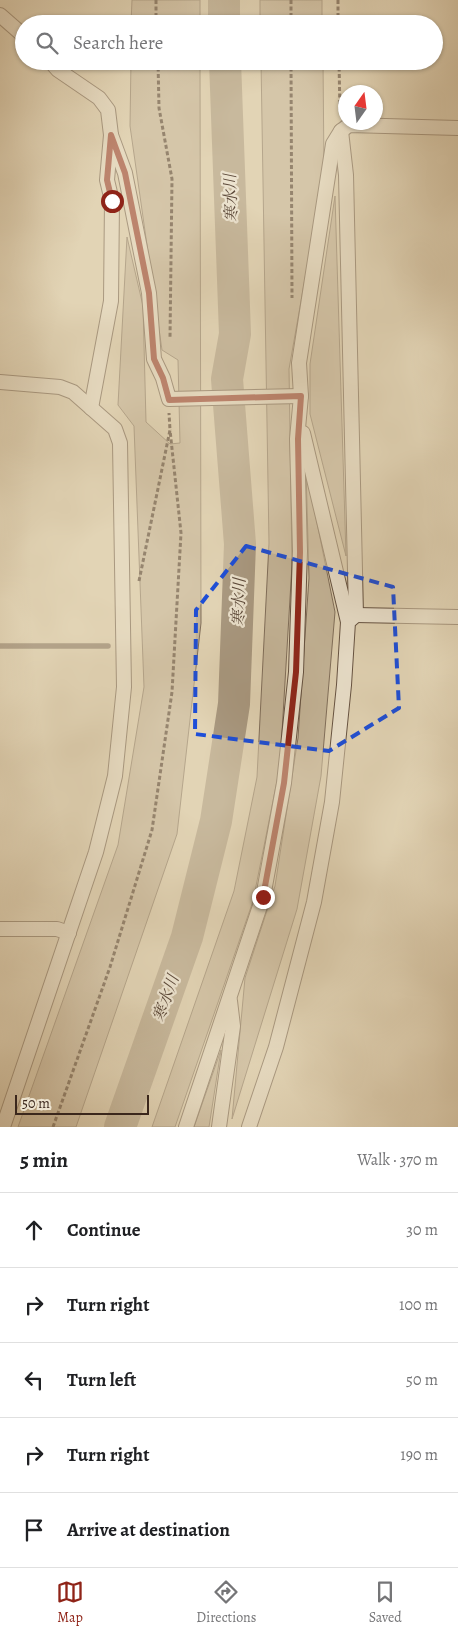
<!DOCTYPE html>
<html lang="en">
<head>
<meta charset="utf-8">
<style>
	body { margin:0; font-family:Alegreya,"Noto Serif JP",serif; background:#f2f2f2; color:#202124 }
	.compass { position:absolute; left:338px; top:85px; width:45px; height:45px; border-radius:50%; background:#fff; box-shadow:0 1px 4px #0004; rotate:14deg }
	.scale { position:absolute; left:15px; bottom:12px; width:134px; box-sizing:border-box; padding-left:5px; border:2px solid #3b271c; border-top:0; font-size:14px; line-height:18px; white-space:nowrap; color:#3b271c; -webkit-text-stroke:4px #ece3cf; paint-order:stroke }
	.stop { position:absolute; width:15px; height:15px; margin:-11px; border:4px solid #8f2418; border-radius:50%; background:#fff }
	.stop.end { background:#8f2418; border-color:#fff; box-shadow:0 1px 5px #0008 }
	.list { margin:0; padding:0; list-style:none }
	h2 { display:flex; justify-content:space-between; align-items:center; height:65px; margin:0; padding:0 20px; font-size:21px }
	h2 small { font-size:16px; font-weight:400; color:#757577 }
	.list li { display:grid; grid-template-columns:32px 1fr auto; gap:15px; align-items:center; box-sizing:border-box; height:75px; padding:0 20px; border-top:1px solid #e0e0e0 }
	.list b { display:block; font-size:19px; white-space:nowrap }
	.list em { font-size:16px; font-style:normal; color:#757577 }
	.icon { flex:none; width:28px; height:28px; fill:none; stroke:currentColor; stroke-width:2; stroke-linecap:round; stroke-linejoin:round }
	.map { position:relative; flex:none; width:458px; height:1127px; overflow:hidden }
	.search { position:absolute; background:#fff; box-shadow:0 1px 4px #0004; left:15px; right:15px; top:15px; height:55px; display:flex; align-items:center; gap:12px; box-sizing:border-box; padding:0 18px; border-radius:28px; color:#757577; font-size:19px }
	.sheet { height:440px; background:#fff }
	nav { display:flex; justify-content:space-around; align-items:center; box-sizing:border-box; height:70px; border-top:1px solid #e0e0e0; background:#fff; font-size:14px; color:#757577 }
	nav a { display:grid; justify-items:center; gap:2px }
	nav .on { color:#8f2418 }
	.map>svg:first-child { display:block }
	.green { fill:#c6b79b; stroke:#806f5c }
	.lines { fill:none; stroke-linecap:round; stroke-linejoin:round }
	.stream { stroke:#7d6b59; stroke-width:5.5 }
	.river { stroke:#a99981; stroke-width:32 }
	.minor-casing { stroke:#655242; stroke-width:16 }
	.path { stroke:#3b271c; stroke-width:3; stroke-dasharray:4 2.5; stroke-linecap:butt }
	.minor { stroke:#ece3cf; stroke-width:14 }
	.route { stroke:#8f2418; stroke-width:6 }
	.marked { fill:none; stroke:#1d4ed8; stroke-width:4; stroke-dasharray:10 6; stroke-linejoin:round }
	.labels { text-anchor:middle; stroke-width:4.5; stroke-linejoin:round; paint-order:stroke }
	.water-label { font-size:16px; font-style:italic; fill:#5c493a; stroke:#ece3cf }
</style>
</head>
<body>
<div class="map">
<svg width="458" height="1127" viewBox="0 0 458 1127">
	<rect width="100%" height="100%" fill="#e2d4b5"/>
	<filter id="stains"><feTurbulence type="fractalNoise" baseFrequency=".004" numOctaves="4"/><feColorMatrix values="0 0 0 0 .2 0 0 0 0 .09 0 0 0 0 .02 0 0 0 .5 -.17"/></filter>
	<radialGradient id="worn" r=".72"><stop offset=".6" stop-color="#630" stop-opacity="0"/><stop offset="1" stop-color="#630" stop-opacity=".3"/></radialGradient>
	<g class="green">
		<path d="M132 0H200V24H131Z"/>
		<rect x="260" y="0" width="62" height="24"/>
		<path d="M131 61H200L201 623 177 834 76 1127H18L118 845 144 687 134 426 118 405 127 237 143 306 146 422 170 444 180 443 178 360 162 350 130 126Z"/>
		<path d="M261 61H323L324 171 289 369 292 565 280 766 253 901 175 1127H152L234 891 257 777 269 543Z"/>
		<path d="M335 196 346 556 310 414V364Z"/>
		<path d="M306 468 335 612 321 776 297 909 232 1119 245 978 275 886 298 738 309 578Z"/>
		<path d="M221 1050 209 1127H194Z"/>
	</g>
	<g class="lines">
		<path class="stream" d="M0 646H108"/>
		<g class="river">
			<path d="M224 0V24"/>
			<path d="M120 1127 187 937 216 821 234 704 240 544 227 379 235 334 225 61"/>
		</g>
		<g class="minor-casing">
			<g id="minor">
				<path d="M0 15 24 36"/>
				<path d="M50 61 58 70 99 98 108 110 111 135 107 180 112 201 111 301 91 408"/>
				<path d="M111 135 125 173 149 293 154 359 163 378 169 399 301 396"/>
				<path d="M0 382 60 387 73 392 115 429 120 443 124 687 115 776 96 852 3 1127"/>
				<path d="M303 433 348 622"/>
				<path d="M356 615 458 617"/>
				<path d="M0 929H57L69 933"/>
				<path d="M186 1127 263 897 284 783 296 672 300 551 297 439 301 396 299 363 333 144 341 131 349 125 458 128"/>
				<path d="M219 1127 233 1026 230 1001"/>
				<path d="M249 1127 276 1047 314 902 332 802 344 685 348 622 356 615 346 175 341 131"/>
			</g>
		</g>
		<g class="path">
			<path d="M156 0V24"/>
			<path d="M291 0V24"/>
			<path d="M338 0V24"/>
			<path d="M158 61 159 108 172 179 170 338"/>
			<path d="M291 61 292 298"/>
			<path d="M339 61 340 113"/>
			<path d="M139 581 170 430 169 413"/>
			<path d="M53 1127 110 967 152 830 172 692 181 533 170 430"/>
		</g>
		<use href="#minor" class="minor"/>
	</g>
	<g class="lines">
		<path class="route" d="M112 201 107 180 111 135 125 173 149 293 154 359 163 378 169 400 301 396 298 439 300 552 296 672 284 783 263 897"/>
	</g>
	<path d="M0 0H458V1127H0ZM246 546 393 587 399 708 329 751 195 734 196 610Z" fill="#e2d4b5" fill-opacity=".55" fill-rule="evenodd"/>
	<path class="marked" d="M246 546 393 587 399 708 329 751 195 734 196 610Z"/>
	<g class="labels">
		<g class="water-label">
			<text transform="translate(230 198) rotate(-92)" y="6">寒水川</text>
			<text transform="translate(238 602) rotate(-88)" y="6">寒水川</text>
			<text transform="translate(165 998) rotate(-70)" y="6">寒水川</text>
		</g>
	</g>
	<rect width="100%" height="100%" filter="url(#stains)"/>
	<rect width="100%" height="100%" fill="url(#worn)"/>
</svg>
<svg class="compass" viewBox="-18 -18 36 36"><path d="M0-13l5 13h-10z" fill="#e53935"/><path d="M0 13l5-13h-10z" fill="#757577"/></svg>
<div class="scale">50 m</div>
<div class="stop" style="left:112px;top:201px"></div>
<div class="stop end" style="left:263px;top:897px"></div>
<div class="search"><svg class="icon" aria-label="search" viewBox="0 0 24 24"><circle cx="10" cy="10" r="6"/><path d="M15 15l6 6"/></svg>Search here</div>
</div>
<section class="sheet">
<h2>5 min<small>Walk · 370 m</small></h2>
<ul class="list">
<li><svg class="icon" aria-label="ahead" viewBox="0 0 24 24"><path d="M12 20V5M6 11l6-6 6 6"/></svg><div><b>Continue</b></div><em>30 m</em></li>
<li><svg class="icon" aria-label="right" viewBox="0 0 24 24"><path d="M7 20v-9h11M14 6l5 5-5 5"/></svg><div><b>Turn right</b></div><em>100 m</em></li>
<li><svg class="icon" aria-label="left" viewBox="0 0 24 24"><path d="M17 20v-9H6M10 6l-5 5 5 5"/></svg><div><b>Turn left</b></div><em>50 m</em></li>
<li><svg class="icon" aria-label="right" viewBox="0 0 24 24"><path d="M7 20v-9h11M14 6l5 5-5 5"/></svg><div><b>Turn right</b></div><em>190 m</em></li>
<li><svg class="icon" aria-label="arrive" viewBox="0 0 24 24"><path d="M6 21V4h12l-3 4 3 4H6"/></svg><div><b>Arrive at destination</b></div></li>
</ul>
</section>
<nav>
<a class="on"><svg class="icon" aria-label="map" viewBox="0 0 24 24"><path d="M3 6l6-2 6 2 6-2v14l-6 2-6-2-6 2zM9 4v14M15 6v14"/></svg>Map</a>
<a><svg class="icon" aria-label="directions" viewBox="0 0 24 24"><path d="M12 3l9 9-9 9-9-9zM9 14v-3h6M13 9l2 2-2 2"/></svg>Directions</a>
<a><svg class="icon" aria-label="saved" viewBox="0 0 24 24"><path d="M7 4h10v16l-5-4-5 4z"/></svg>Saved</a>
</nav>
</body>
</html>
